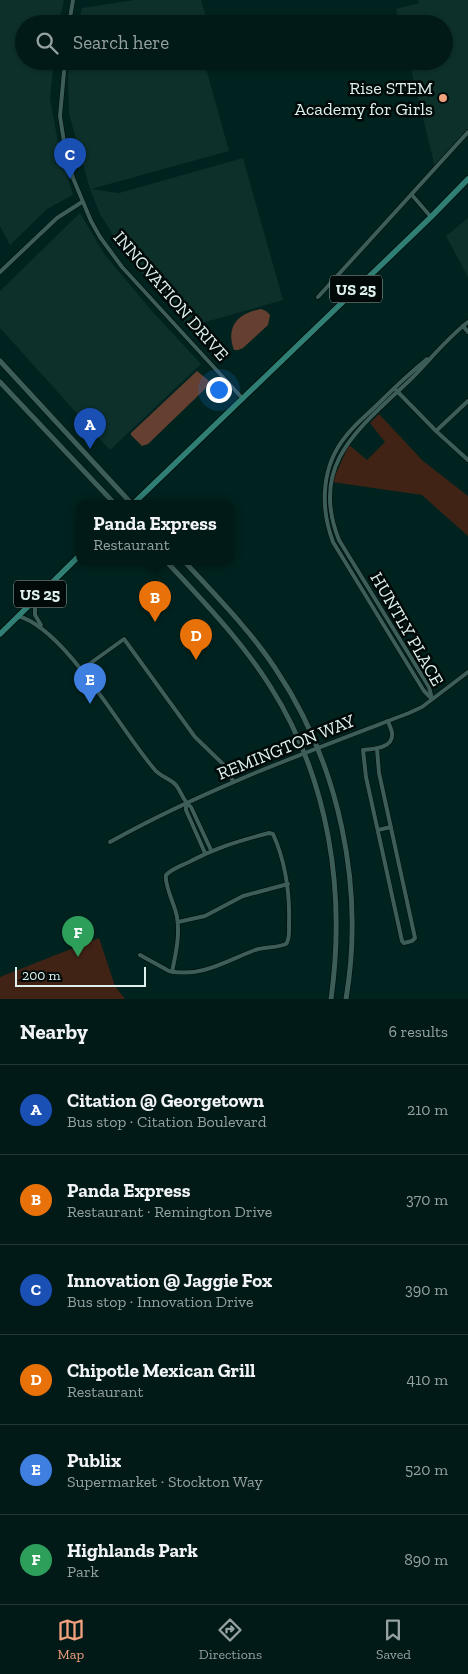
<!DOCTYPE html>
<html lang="en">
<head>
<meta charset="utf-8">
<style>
	body { margin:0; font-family:"Zilla Slab",serif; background:#0b2320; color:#f1f3f6 }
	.scale { position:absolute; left:15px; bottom:12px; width:131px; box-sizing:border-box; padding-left:5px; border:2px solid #ddf0ec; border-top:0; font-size:14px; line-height:18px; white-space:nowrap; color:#ddf0ec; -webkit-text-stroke:4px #010a08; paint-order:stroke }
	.you { position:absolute; left:218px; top:389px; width:18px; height:18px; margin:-12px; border:4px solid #fff; border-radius:50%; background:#1a73e8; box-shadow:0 0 0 8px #1a73e833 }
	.badge { display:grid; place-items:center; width:32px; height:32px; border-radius:50%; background:#f1a17d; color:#fff; font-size:16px; font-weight:700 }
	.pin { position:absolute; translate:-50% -41px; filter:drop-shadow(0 1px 2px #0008) }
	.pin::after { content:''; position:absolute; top:26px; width:18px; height:15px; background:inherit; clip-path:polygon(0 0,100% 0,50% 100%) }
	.popup { position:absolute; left:76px; top:500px; width:158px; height:65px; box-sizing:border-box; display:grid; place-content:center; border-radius:10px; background:#011a17; filter:drop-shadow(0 1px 4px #0005); font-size:16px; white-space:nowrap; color:#96a1a1 }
	.popup b { font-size:19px; color:#f1f3f6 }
	.popup::after { content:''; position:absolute; left:50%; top:100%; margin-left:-10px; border:10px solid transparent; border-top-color:#011a17 }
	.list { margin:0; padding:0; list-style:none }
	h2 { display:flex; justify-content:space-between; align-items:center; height:65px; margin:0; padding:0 20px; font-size:21px }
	h2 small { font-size:16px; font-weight:400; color:#96a1a1 }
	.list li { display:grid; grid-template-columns:32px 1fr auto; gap:15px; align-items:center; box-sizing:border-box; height:90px; padding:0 20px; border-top:1px solid #233836 }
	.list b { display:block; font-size:19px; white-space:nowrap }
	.list p { margin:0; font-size:16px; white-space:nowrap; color:#96a1a1 }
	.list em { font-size:16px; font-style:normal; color:#96a1a1 }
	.icon { flex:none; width:28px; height:28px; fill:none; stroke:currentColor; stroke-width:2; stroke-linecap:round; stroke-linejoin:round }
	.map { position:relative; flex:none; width:468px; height:999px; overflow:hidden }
	.search { position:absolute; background:#011a17; box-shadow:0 1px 4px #0004; left:15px; right:15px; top:15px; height:55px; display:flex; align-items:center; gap:12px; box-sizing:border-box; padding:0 18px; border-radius:28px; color:#96a1a1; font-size:19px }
	.sheet { height:605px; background:#011a17 }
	nav { display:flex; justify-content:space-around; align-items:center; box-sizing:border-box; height:70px; border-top:1px solid #233836; background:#011a17; font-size:14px; color:#96a1a1 }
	nav a { display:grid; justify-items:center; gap:2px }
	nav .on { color:#f1a17d }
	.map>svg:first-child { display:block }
	.built { fill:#0d302b }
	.green { fill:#412315 }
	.water { fill:#654030 }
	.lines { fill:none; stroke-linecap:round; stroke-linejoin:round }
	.street-casing { stroke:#000b09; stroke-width:5 }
	.secondary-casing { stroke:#000b09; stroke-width:6 }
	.primary-casing { stroke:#000b09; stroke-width:7 }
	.street { stroke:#3c5d58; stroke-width:4 }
	.secondary { stroke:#3c5d58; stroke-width:5 }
	.primary { stroke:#307f75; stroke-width:5.5 }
	.poi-dot { fill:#f1a17d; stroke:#010a08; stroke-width:2 }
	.labels { text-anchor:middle; stroke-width:5; stroke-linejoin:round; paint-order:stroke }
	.shield { fill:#010a08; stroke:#9baba8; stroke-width:1 }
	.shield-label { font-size:16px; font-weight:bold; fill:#ddf0ec }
	.poi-label { font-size:18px; fill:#ddf0ec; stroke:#010a08; text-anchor:end }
	.street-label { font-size:18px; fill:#ddf0ec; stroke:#010a08 }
</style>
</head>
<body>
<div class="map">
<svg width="468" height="999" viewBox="0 0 468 999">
	<rect width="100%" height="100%" fill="#01231f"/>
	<g class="built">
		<path d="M0 0H64L59 24H24V61H54L50 99 60 153 73 195 47 209 10 245 0 226Z"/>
		<path d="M134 0H201L208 24H78L82 8Z"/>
		<path d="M418 0H468V134L436 171 409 61H444V24H399L396 9 419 3Z"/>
		<path d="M69 61H204L229 151 91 189 119 193 243 158 283 300 188 327 123 251 100 214 90 189 69 114 68 83Z"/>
		<path d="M80 213 105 255 151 310 201 364 110 450 0 328V291Z"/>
		<path d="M468 218V277L446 236Z"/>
	</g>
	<g class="green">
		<path d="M379 414 423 461 468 496V536L422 495 332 482 349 445 367 460 385 442 370 423Z"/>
		<path d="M99 938 115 986 125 999H0V977Z"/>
	</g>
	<g class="water">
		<path d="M261 309 266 311 270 315 268 325 243 348 238 350H234C225 326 239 313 261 309Z"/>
		<path d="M197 371 209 381 205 389 148 444 142 446 131 435V433Z"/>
	</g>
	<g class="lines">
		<g class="street-casing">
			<g id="street">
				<path d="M69 24 73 0"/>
				<path d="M65 61 60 116 64 142 73 178 91 221 100 237 122 267 243 399"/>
				<path d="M412 195 431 217"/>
				<path d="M0 272 57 218 82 202"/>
				<path d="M318 297 468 132"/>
				<path d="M463 326 468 332"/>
				<path d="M427 359C410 373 394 388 379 403 368 414 355 424 346 436 321 466 320 507 333 542L424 691 432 699"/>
				<path d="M396 390 436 431 468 460"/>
				<path d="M436 431 468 401"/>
				<path d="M35 599V615L41 625"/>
				<path d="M18 616C66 629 121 731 155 770 160 776 170 779 176 785 182 793 183 801 191 807L211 850"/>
				<path d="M81 670 124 639 195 737 224 765 233 781"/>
				<path d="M432 699 429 687 339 540C308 463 361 427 411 379 430 360 446 339 468 322"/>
				<path d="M377 749 379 773 415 938 412 941 404 943 402 941 366 777 363 750C374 749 394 748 392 733 392 730 389 725 388 721"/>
				<path d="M186 803V810L205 853"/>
				<path d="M378 830 391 827"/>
				<path d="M110 842C205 789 307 752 409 713L422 707 468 672"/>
				<path d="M178 922 205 916 243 896 288 884"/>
				<path d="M140 955 169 971C201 978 226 961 255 950 265 947 276 948 286 944 290 939 289 932 289 925 290 894 286 863 273 834L269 833C238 841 215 848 187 863 180 866 172 869 166 875 164 886 175 904 177 917 180 935 176 953 172 972"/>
			</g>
		</g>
		<g class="secondary-casing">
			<g id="secondary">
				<path d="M0 361 131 503"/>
				<path d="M0 382 114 503"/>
				<path d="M166 561C202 600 241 640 270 686 329 779 346 891 331 999"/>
				<path d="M184 561C216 596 249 629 275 668 339 763 365 886 346 999"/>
			</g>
		</g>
		<g class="primary-casing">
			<g id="primary">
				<path d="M134 503 431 217 468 179"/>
				<path d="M0 634 80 555"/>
			</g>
		</g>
		<use href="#street" class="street"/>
		<use href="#secondary" class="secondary"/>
		<use href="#primary" class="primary"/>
	</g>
	<circle class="poi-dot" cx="443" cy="98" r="5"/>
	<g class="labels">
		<g class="shield">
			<rect x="330" y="275.5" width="52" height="27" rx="4"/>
			<rect x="14" y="580.5" width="52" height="27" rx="4"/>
		</g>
		<g class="shield-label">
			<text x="356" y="295">US 25</text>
			<text x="40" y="600">US 25</text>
		</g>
		<g class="poi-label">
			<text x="433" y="94">Rise STEM<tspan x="433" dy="21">Academy for Girls</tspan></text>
		</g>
		<g class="street-label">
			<text transform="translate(171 296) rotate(49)" y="6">INNOVATION DRIVE</text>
			<text transform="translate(407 629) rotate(60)" y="6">HUNTLY PLACE</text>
			<text transform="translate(286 747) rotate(-22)" y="6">REMINGTON WAY</text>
		</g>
	</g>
</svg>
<div class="scale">200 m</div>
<div class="you"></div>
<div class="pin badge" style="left:90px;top:449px;background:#1a4fb4">A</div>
<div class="pin badge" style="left:155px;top:622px;background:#e8710a">B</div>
<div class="popup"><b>Panda Express</b>Restaurant</div>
<div class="pin badge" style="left:70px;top:179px;background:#1a4fb4">C</div>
<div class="pin badge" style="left:196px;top:660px;background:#e8710a">D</div>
<div class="pin badge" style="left:90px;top:704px;background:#3f7fe0">E</div>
<div class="pin badge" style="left:78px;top:957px;background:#2e9e5b">F</div>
<div class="search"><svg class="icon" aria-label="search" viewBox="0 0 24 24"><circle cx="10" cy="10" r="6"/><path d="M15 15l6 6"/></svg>Search here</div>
</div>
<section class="sheet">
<h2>Nearby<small>6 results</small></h2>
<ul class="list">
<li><span class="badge" style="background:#1a4fb4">A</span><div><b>Citation @ Georgetown</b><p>Bus stop · Citation Boulevard</p></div><em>210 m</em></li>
<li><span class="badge" style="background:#e8710a">B</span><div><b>Panda Express</b><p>Restaurant · Remington Drive</p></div><em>370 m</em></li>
<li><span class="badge" style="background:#1a4fb4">C</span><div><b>Innovation @ Jaggie Fox</b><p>Bus stop · Innovation Drive</p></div><em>390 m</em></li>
<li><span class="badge" style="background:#e8710a">D</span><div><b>Chipotle Mexican Grill</b><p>Restaurant</p></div><em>410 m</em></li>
<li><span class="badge" style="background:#3f7fe0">E</span><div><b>Publix</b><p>Supermarket · Stockton Way</p></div><em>520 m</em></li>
<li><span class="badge" style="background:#2e9e5b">F</span><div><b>Highlands Park</b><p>Park</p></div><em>890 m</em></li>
</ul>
</section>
<nav>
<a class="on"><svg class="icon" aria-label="map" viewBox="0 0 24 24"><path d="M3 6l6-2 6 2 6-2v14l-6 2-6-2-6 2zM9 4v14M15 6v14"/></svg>Map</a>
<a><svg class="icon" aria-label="directions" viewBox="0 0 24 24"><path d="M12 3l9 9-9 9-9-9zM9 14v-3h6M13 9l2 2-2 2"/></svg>Directions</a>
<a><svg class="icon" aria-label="saved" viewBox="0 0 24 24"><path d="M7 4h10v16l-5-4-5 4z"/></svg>Saved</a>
</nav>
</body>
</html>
